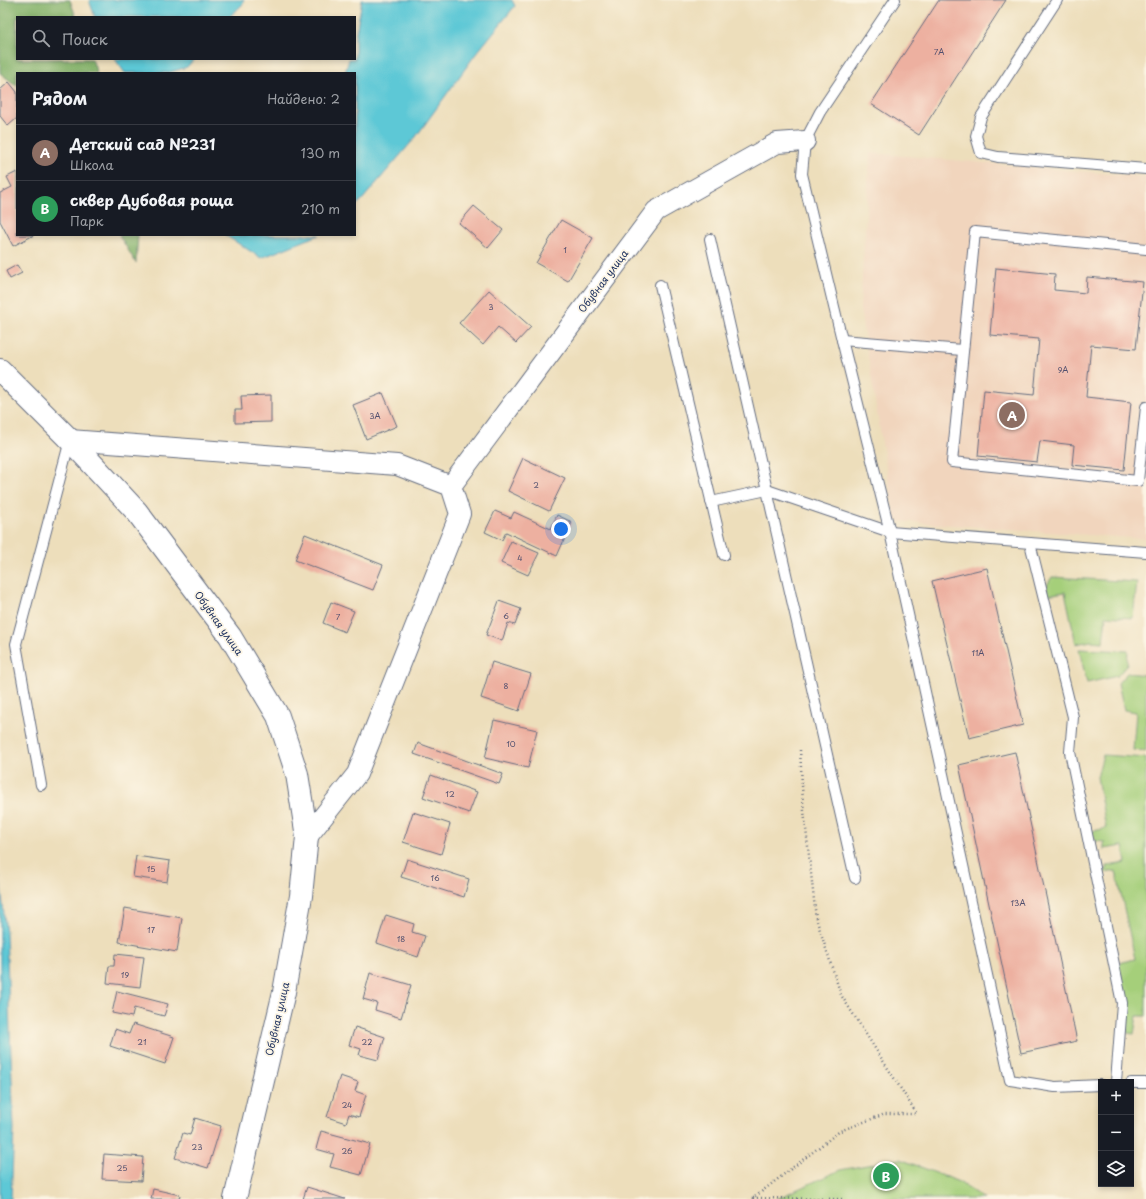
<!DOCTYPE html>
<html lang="ru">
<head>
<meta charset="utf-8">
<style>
	body { margin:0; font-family:"Playpen Sans",sans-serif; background:#20242c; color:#f1f3f6 }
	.controls { position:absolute; right:12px; bottom:12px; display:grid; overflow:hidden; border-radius:0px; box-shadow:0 2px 6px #0003 }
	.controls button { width:36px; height:36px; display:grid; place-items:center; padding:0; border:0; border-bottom:1px solid #363941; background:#171b24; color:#f1f3f6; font:20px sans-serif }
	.you { position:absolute; left:561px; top:529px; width:14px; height:14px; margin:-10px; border:3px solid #fff; border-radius:50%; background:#1a73e8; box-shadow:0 0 0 6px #1a73e833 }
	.badge { display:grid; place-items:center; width:26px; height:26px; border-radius:50%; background:#1f6fb2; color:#fff; font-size:13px; font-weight:700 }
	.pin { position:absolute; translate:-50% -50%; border:2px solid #fff; box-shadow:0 1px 4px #0006 }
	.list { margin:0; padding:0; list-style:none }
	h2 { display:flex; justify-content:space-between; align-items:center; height:52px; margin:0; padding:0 16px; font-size:17px }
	h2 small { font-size:13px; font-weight:400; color:#9ea1a6 }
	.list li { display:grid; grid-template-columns:26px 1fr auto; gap:12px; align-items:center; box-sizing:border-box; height:56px; padding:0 16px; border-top:1px solid #363941 }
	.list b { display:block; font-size:15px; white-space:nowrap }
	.list p { margin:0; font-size:13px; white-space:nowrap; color:#9ea1a6 }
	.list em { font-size:13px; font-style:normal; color:#9ea1a6 }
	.icon { flex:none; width:22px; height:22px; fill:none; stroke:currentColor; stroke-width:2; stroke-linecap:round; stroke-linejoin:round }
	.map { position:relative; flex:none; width:1146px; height:1199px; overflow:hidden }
	.search { position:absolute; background:#171b24; box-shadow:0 2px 6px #0003; left:16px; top:16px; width:340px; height:44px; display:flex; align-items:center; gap:10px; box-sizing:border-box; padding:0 14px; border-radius:0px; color:#9ea1a6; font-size:15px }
	.panel { position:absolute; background:#171b24; box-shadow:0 2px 6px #0003; left:16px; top:72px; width:340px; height:164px; border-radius:0px }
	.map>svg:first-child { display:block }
	.built { fill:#f1d5bd }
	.green { fill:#a5cf7a; stroke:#607f6c }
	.forest { fill:#84b26a; stroke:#507064 }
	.water { fill:#5dc8d6; stroke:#3c7c9a }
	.building { fill:#edb0a0 }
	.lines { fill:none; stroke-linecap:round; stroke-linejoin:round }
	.lane-casing { stroke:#646c7f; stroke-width:12 }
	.street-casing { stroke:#646c7f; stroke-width:22 }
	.secondary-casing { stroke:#646c7f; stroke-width:24 }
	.path { stroke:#646c7f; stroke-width:2.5; stroke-dasharray:1 3; stroke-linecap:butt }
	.lane { stroke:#fff; stroke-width:10 }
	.street { stroke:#fff; stroke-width:20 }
	.secondary { stroke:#fff; stroke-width:22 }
	.labels { text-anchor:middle; stroke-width:3.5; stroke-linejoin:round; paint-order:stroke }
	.number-label { font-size:8px; fill:#504f6e }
	.street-label { font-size:10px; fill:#1b2f5e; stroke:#fcf5e5 }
</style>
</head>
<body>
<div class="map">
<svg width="1146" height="1199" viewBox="0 0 1146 1199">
	<rect width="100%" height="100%" fill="#fcf5e5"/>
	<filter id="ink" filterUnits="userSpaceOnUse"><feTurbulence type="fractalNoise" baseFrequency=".025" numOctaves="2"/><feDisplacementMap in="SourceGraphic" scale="8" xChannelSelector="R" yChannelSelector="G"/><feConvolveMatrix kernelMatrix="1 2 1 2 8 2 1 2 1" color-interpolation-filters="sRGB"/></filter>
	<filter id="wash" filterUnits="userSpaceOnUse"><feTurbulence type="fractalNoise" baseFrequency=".012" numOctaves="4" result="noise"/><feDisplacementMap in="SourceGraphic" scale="16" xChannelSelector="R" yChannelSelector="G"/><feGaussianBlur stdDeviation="0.9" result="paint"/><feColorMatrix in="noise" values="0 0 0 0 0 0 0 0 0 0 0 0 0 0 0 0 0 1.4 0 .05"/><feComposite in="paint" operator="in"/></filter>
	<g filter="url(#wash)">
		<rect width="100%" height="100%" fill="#eddebb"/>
		<path class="built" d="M870 153 1146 177V539L895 521 860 309Z"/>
		<g class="green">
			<path d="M1052 577 1137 582 1133 618 1106 616 1103 642 1091 641 1076 644 1065 592 1047 595V585Z"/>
			<path d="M1079 649 1128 651 1127 665 1117 676 1087 683Z"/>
			<path d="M1127 673 1146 675V751L1133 750 1136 712 1124 710 1118 683Z"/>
			<path d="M1103 755 1146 758V1016H1137L1134 1034 1127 1033V1010L1118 963 1135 959 1116 871 1100 874 1099 872 1107 870V866L1126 863 1123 846 1104 849V842L1095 841 1090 832 1106 828 1097 777Z"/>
			<path d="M900 1159 959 1182 984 1199H776L840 1170Z"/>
		</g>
		<g class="forest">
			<path d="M0 0H70L76 17H17V59H92L97 73H17V86L0 73Z"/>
			<path d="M119 235H138L136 263Z"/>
		</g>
		<g class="water">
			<path d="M89 0H244L243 4 229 17H95Z"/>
			<path d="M362 0H512L515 6 475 55 415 138 361 201 355 206V73H345L349 59H355V38Z"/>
			<path d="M115 59H194L187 67 167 73H125Z"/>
			<path d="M225 235H319L261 258Z"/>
			<path d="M0 877 6 933 14 1129 11 1199H0Z"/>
		</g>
		<g id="blocks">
			<g class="building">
				<path d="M939 0H1006L919 135 871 104Z"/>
				<path d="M9 82 17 92V118L8 126 0 116V90Z"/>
				<path d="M17 172V235H34L13 246 0 221V193L12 187 7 177Z"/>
				<path d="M474 206 503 230 488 248 459 223Z"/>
				<path d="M561 220 593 238 568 281 536 263Z"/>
				<path d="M17 265 22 273 10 279 6 271Z"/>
				<path d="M996 268 1055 274 1054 290 1086 293 1087 277 1143 282 1136 349 1091 345 1086 397 1131 402 1124 470 1072 465 1074 445 1040 441 1037 462 978 456 984 390 1034 395 1039 339 990 335Z"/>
				<path d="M489 290 531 327 516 343 498 327 483 345 459 323Z"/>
				<path d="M383 393 397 426 366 439 353 405Z"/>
				<path d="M271 395V422L235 423V410H242L241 396Z"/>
				<path d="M523 458 565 478 549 511 508 491Z"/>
				<path d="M495 511 511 518 514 512 551 529 557 515 572 522 557 556 506 532 502 540 485 532Z"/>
				<path d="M305 534 383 565 373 590 295 560Z"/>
				<path d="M511 541 539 553 528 575 501 563Z"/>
				<path d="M987 568 1023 725 969 738 932 581Z"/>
				<path d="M499 601 521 609 515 625 508 623 502 641 486 635Z"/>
				<path d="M331 602 354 611 345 632 323 623Z"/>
				<path d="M492 662 531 674 519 711 481 698Z"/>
				<path d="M494 720 537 730 528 768 485 758Z"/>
				<path d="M418 743 503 774 499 784 414 754Z"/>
				<path d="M1015 752 1077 1041 1021 1053 959 765Z"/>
				<path d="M431 775 477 792 469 813 423 797Z"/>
				<path d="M413 812 450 824 441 854 403 842Z"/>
				<path d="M136 856 170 861 167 882 133 877Z"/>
				<path d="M407 859 469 879 464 897 401 877Z"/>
				<path d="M125 908 182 918 177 952 119 942Z"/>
				<path d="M386 915 414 924 412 932 425 936 418 957 377 943Z"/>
				<path d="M115 954 144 957 140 987 107 983 109 966H114Z"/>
				<path d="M370 973 411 985 401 1018 375 1010 377 1003 363 999Z"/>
				<path d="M117 991 168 1004 164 1016 134 1008 132 1017 112 1013Z"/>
				<path d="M133 1024 174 1037 165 1064 110 1046 115 1029 129 1034Z"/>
				<path d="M355 1027 385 1037 378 1060 359 1055 361 1049 349 1045Z"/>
				<path d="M340 1076 358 1082 355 1091 366 1095 359 1117 349 1114 346 1123 327 1117Z"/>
				<path d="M195 1118 221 1126 208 1168 175 1158 183 1133 190 1135Z"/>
				<path d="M321 1131 370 1144 361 1175 330 1167 334 1154 316 1149Z"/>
				<path d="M104 1154 143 1157 141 1181 102 1179Z"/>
				<path d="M307 1187 345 1199H303Z"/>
				<path d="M153 1189 180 1195 179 1199H151Z"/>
			</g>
		</g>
	</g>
	<g filter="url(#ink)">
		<use href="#blocks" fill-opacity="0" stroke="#646c7f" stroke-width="1"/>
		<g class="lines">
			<g class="lane-casing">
				<g id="lane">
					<path d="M895 0 820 112 805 141 802 174 842 340 890 532 1010 1080 1055 1087 1101 1085"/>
					<path d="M1057 0 981 117 976 136 981 153 998 157 1146 169"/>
					<path d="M710 239 855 878"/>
					<path d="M1146 249 975 232 952 462 1138 481 1146 407"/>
					<path d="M660 285 724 555"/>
					<path d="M842 340 962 350"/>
					<path d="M711 502 767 490 890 532 1146 552"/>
					<path d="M1030 543 1073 717 1070 752 1122 1003 1116 1082"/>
					<path d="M41 785 16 644 70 440"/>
					<path d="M1131 1083H1146"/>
				</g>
			</g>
			<g class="street-casing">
				<g id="street">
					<path d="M70 440 397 465 451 486 460 514 357 774 307 837"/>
					<path d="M451 486 656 211 777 143 805 141"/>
				</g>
			</g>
			<g class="secondary-casing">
				<path id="secondary" d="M0 370 70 440 137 512 230 636 278 716 297 774 307 837 301 896 284 992 235 1199"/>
			</g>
			<g class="path">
				<path d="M800 750 803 802 816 918 841 995 917 1114"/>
				<path d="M753 1198 842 1199"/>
				<path d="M752 1199 840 1131 885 1114H917"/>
			</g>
			<use href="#lane" class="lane"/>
			<use href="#street" class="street"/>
			<use href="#secondary" class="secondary"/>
		</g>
	</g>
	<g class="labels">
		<g class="number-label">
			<text x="939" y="55">7А</text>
			<text x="565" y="253">1</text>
			<text x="491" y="310">3</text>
			<text x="1063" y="373">9А</text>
			<text x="375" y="419">3А</text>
			<text x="536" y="488">2</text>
			<text x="520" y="561">4</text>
			<text x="506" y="619">6</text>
			<text x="338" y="620">7</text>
			<text x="978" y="656">11А</text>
			<text x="506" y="689">8</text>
			<text x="511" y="747">10</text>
			<text x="450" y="797">12</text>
			<text x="151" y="872">15</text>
			<text x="435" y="881">16</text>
			<text x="1018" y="906">13А</text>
			<text x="151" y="933">17</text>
			<text x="401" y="942">18</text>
			<text x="125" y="978">19</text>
			<text x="142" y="1045">21</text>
			<text x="367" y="1045">22</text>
			<text x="347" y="1108">24</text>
			<text x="197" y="1150">23</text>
			<text x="347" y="1154">26</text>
			<text x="122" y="1171">25</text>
		</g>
		<g class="street-label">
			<text transform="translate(603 281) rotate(-53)" y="4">Обувная улица</text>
			<text transform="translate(219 623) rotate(55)" y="4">Обувная улица</text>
			<text transform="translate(277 1019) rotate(-77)" y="4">Обувная улица</text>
		</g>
	</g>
</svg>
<div class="controls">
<button>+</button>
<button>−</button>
<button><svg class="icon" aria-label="layers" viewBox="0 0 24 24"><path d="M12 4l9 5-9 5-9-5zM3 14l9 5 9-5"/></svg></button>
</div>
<div class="you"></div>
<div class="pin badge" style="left:1012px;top:415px;background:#8d6e63">A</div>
<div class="pin badge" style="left:886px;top:1176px;background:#2e9e5b">B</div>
<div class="search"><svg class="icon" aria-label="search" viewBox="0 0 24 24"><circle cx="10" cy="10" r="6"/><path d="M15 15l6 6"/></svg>Поиск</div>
<section class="panel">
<h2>Рядом<small>Найдено: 2</small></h2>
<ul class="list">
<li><span class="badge" style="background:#8d6e63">A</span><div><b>Детский сад №231</b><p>Школа</p></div><em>130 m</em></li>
<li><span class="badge" style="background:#2e9e5b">B</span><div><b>сквер Дубовая роща</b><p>Парк</p></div><em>210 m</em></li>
</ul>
</section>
</div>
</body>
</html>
